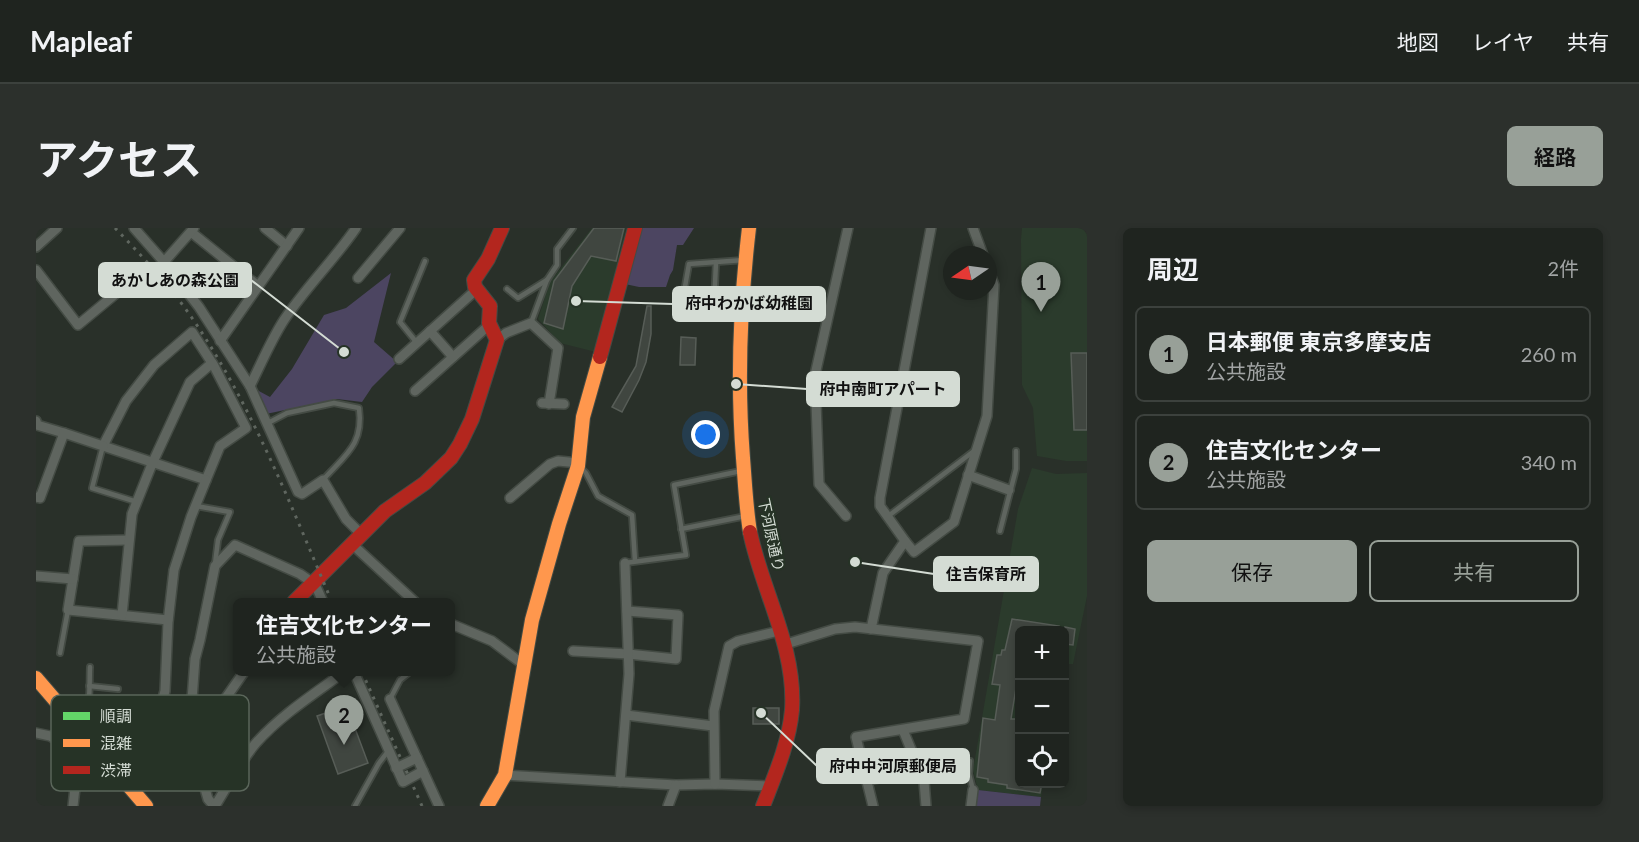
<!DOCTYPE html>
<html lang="ja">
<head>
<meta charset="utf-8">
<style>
	body { margin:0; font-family:Lato,"Noto Sans JP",sans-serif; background:#2c302c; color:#f1f3f6 }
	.controls { position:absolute; right:18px; bottom:18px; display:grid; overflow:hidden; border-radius:9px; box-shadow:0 3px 9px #0003 }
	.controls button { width:54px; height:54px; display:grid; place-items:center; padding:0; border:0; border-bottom:2px solid #3c413d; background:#1f241f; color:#f1f3f6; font:30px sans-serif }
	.compass { position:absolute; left:907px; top:18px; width:54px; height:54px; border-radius:50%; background:#1f241f; box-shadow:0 3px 9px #0003; rotate:257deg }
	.you { position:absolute; left:670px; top:207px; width:21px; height:21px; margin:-15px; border:4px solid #fff; border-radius:50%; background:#1a73e8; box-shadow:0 0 0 9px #1a73e833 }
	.badge { display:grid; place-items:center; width:39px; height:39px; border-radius:50%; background:#98a098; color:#111; font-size:20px; font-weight:700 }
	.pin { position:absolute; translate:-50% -50px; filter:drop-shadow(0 2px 3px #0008) }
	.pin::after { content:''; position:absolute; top:32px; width:21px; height:18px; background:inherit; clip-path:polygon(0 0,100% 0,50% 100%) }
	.popup { position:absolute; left:197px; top:370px; width:222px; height:78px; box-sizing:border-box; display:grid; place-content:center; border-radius:9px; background:#1f241f; filter:drop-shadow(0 2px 4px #0005); font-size:20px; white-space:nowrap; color:#a1a4a4 }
	.popup b { font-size:22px; color:#f1f3f6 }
	.popup::after { content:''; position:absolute; left:50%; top:100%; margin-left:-12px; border:12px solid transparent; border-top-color:#1f241f }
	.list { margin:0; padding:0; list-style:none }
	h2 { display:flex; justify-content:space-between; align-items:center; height:78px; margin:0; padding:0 24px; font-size:26px }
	h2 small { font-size:20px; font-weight:400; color:#a1a4a4 }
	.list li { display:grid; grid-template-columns:39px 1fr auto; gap:18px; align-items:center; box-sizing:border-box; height:96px; margin:0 12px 12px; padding:0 12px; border:2px solid #3c413d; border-radius:9px }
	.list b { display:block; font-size:22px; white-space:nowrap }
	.list p { margin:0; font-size:20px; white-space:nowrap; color:#a1a4a4 }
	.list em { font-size:20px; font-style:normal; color:#a1a4a4 }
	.actions { display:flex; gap:12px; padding:18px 24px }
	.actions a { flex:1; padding:14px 0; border:2px solid #98a098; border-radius:9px; text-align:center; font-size:21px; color:#98a098 }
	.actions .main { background:#98a098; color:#111 }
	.icon { flex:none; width:33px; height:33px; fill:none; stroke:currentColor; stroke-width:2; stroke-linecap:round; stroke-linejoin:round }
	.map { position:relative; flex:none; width:1051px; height:578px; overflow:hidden; border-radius:9px }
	header { display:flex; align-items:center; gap:36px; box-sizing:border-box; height:84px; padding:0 30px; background:#1f241f; border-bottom:2px solid #3c413d }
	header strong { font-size:28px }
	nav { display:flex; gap:33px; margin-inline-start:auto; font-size:21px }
	.intro { display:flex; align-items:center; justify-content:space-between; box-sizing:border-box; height:144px; padding:0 36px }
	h1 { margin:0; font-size:42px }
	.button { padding:15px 27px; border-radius:9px; background:#98a098; color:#111; font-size:21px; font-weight:700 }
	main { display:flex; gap:36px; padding:0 36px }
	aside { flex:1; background:#1f241f; border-radius:9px; box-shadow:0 3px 9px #0003 }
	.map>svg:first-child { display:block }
	.built { fill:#2b3b2c }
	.green { fill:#4c4561 }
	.building { fill:#404640; stroke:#575d57; stroke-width:1.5 }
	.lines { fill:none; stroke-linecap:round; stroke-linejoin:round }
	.lane-casing { stroke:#444b44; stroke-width:8 }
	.street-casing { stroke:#444b44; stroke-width:12 }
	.slow-casing { stroke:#444b44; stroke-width:16 }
	.jam-casing { stroke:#444b44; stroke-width:16 }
	.lane { stroke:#5f655f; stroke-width:4.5 }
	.street { stroke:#5f655f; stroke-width:9 }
	.slow { stroke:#ff974d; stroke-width:14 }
	.jam { stroke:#b3261e; stroke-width:14 }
	.rail { stroke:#5f665f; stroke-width:3; stroke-dasharray:3 6; stroke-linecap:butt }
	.labels { text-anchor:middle; stroke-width:4.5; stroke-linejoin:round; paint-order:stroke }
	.street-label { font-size:15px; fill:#d4dcd4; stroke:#263326 }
	.key { fill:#263326; stroke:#5a665a; stroke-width:1.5 }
	.key-label { font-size:16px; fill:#d4dcd4 }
	.leader { fill:none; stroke:#d4dcd4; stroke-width:2 }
	.callout-dot { fill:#d4dcd4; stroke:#263326; stroke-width:2 }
	.callout { fill:#d4dcd4; stroke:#d4dcd4; stroke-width:2 }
	.callout-label { font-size:16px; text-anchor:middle; font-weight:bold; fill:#111 }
</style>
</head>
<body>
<header>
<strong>Mapleaf</strong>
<nav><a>地図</a><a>レイヤ</a><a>共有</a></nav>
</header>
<div class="intro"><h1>アクセス</h1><a class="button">経路</a></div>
<main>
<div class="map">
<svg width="1051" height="578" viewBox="0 0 1051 578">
	<rect width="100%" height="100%" fill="#293029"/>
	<g class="built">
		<path d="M556 0H590L560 124 524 115 502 91 514 54Z"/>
		<path d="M986 0H1051V233H1030L1001 228 997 180 986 157 985 11Z"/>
		<path d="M996 240 1020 246 1051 245V368L1037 436H1029L1028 403H984V556H1007L1005 569 942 562 937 542 982 281Z"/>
	</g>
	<g class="green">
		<path d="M598 0H658L647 17H641L637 42 634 47 630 59H603L589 56Z"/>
		<path d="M355 45 338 114 361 134 336 159 326 174 301 171 230 186 221 162 234 169 256 141 288 87 310 80Z"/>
		<path d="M942 562 1005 569 1004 578H940Z"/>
	</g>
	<g class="building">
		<path d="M558 0H588L580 33 555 28 536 58 527 101 508 95 518 53Z"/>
		<path d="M611 78H615V106L610 134 603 152 586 184 576 179 600 138Z"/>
		<path d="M645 109 660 110 659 137H644Z"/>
		<path d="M1035 125H1051V202H1038Z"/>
		<path d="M976 391 1023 398 1022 402H984V435L975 491H984V555H1006L1004 565 971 560V557L952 554V551L941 549 947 490 959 492 964 457 956 456 961 427H965L966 422H969Z"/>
		<path d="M1029 399 1039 401 1037 417 1029 416Z"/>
		<rect x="717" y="480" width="26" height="16"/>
		<path d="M301 481 307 499 317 495 332 535 302 546 281 488Z"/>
	</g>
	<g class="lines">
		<g class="lane-casing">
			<g id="lane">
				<path d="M471 61 482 70 511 52"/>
				<path d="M647 70 653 36 708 32"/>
				<path d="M678 78 680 34"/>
				<path d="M495 95 511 52 521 37V21L537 0"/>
				<path d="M381 115 364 94 389 33"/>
				<path d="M232 195 251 185 298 175 323 180C328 217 309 227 287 252"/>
				<path d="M67 218 56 260 101 274"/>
				<path d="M545 240 550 245 562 268 596 287 599 333"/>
				<path d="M160 278 194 284 182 312 179 336"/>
				<path d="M851 289 938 223"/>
				<path d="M645 301 710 288"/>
				<path d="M964 303 980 241V223"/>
				<path d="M589 335 650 327 638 257 705 243"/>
				<path d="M24 425 32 382"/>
				<path d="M53 458 82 461"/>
				<path d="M354 471 364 452 374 444"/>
				<path d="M44 496C56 481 53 457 54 439"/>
				<path d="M934 533 933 546 937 562"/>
				<path d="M319 578 343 535 353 522"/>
			</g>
		</g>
		<g class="street-casing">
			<g id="street">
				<path d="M98 0 128 34 163 79 214 158 262 264 266 266 287 252 310 291 326 307"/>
				<path d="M229 0 251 18"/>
				<path d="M937 0 947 27"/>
				<path d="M155 4 222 58"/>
				<path d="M0 19 21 0"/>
				<path d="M128 34 158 0"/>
				<path d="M0 42 42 97 106 44"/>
				<path d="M322 50 364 0"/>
				<path d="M394 103 417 129"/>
				<path d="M156 104 178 138 210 200 184 218 170 252 67 218 90 173 118 137Z"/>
				<path d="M461 112 470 105 495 95 522 120 513 176"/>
				<path d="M184 113 263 0"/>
				<path d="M363 131 441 61"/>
				<path d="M214 158C225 136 235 112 248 92 270 59 298 32 320 0"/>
				<path d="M379 163 452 98"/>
				<path d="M506 175 528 176"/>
				<path d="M0 193 1 197 28 205"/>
				<path d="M932 247 973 262"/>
				<path d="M0 269 4 270 28 205 67 218"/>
				<path d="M474 270 514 236 522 233 543 235"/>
				<path d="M810 288 783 256 779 147 812 0"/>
				<path d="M93 312 43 313 32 382 132 392"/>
				<path d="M869 313 878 324 918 294 951 188 958 57 952 40"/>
				<path d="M317 317 379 374"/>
				<path d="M0 348 37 351"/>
				<path d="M278 354 287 374"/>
				<path d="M86 387 96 286 116 236 154 154 176 135"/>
				<path d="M415 396 456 413 488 437"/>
				<path d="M835 401 847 345 869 313 844 278V270L895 0"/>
				<path d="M747 417 799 401 819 399 942 413 928 491 820 509 837 578"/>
				<path d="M537 423 592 426 640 431 642 387 591 383"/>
				<path d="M318 444 367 554 387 543"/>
				<path d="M354 471 403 578"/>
				<path d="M590 487 677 498"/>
				<path d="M0 505 14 508 43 524"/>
				<path d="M152 516 180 484 208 444"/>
				<path d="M151 539 159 431 164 412 179 338 199 317 264 346 277 355"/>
				<path d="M78 540 156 539 164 543 172 571 178 578"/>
				<path d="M123 540 120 525 118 501 129 463 132 394 138 342 155 289 170 252"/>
				<path d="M360 540 381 530"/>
				<path d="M884 543 888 553 890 578"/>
				<path d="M469 547 640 557 679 556 735 558"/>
				<path d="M831 552 884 543 867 502"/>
				<path d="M584 554 593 446 589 335"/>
				<path d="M679 556 678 483 693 418 702 413 743 403"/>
				<path d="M37 578 43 524 55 513"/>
				<path d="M179 578C192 557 204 534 220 515 245 487 278 466 308 444"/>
				<path d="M632 578 640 557"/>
				<path d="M935 578 937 562"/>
			</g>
		</g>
		<g class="slow-casing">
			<g id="slow">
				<path d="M713 0C704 77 701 153 707 230 709 255 710 279 714 304"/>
				<path d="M0 450 110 578"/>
				<path d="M451 578 469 547 496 392 523 296 542 238 547 189 564 129"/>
			</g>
		</g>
		<g class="jam-casing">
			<g id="jam">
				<path d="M564 129 599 0"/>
				<path d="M714 304C726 363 760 419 756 482 753 515 739 547 727 578"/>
				<path d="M258 374 349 283 389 255 415 230 424 216 436 191 461 112 453 95 454 78 439 59 438 52 452 31 466 0"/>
			</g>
		</g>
		<use href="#lane" class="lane"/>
		<use href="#street" class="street"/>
		<use href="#slow" class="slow"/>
		<use href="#jam" class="jam"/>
		<g class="rail">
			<path d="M79 0C106 28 134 58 156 90 216 177 255 278 296 374"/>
			<path d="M326 444 386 578"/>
		</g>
	</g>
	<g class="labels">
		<g class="street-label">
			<text transform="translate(735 307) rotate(78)" y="5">下河原通り</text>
		</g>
	</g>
	<rect x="15" y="467" width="198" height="96" rx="9" class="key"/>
	<rect x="27" y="484" width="27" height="8" fill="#63d668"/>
	<rect x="27" y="511" width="27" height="8" fill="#ff974d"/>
	<rect x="27" y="538" width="27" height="8" fill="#b3261e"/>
	<g class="key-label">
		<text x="64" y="494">順調</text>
		<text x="64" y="521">混雑</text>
		<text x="64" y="548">渋滞</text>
	</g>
	<path class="leader" d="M308 124L215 52M540 73L637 76M700 156L771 161M819 334L898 346M725 485L781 538"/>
	<g class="callout-dot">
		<circle cx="308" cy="124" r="6"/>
		<circle cx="540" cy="73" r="6"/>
		<circle cx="700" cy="156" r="6"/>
		<circle cx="819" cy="334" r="6"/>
		<circle cx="725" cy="485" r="6"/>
	</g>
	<g class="callout">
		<rect x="63" y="35" width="152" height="34" rx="6"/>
		<rect x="637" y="59" width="152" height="34" rx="6"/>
		<rect x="771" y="144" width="152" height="34" rx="6"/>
		<rect x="898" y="329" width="104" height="34" rx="6"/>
		<rect x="781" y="521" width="152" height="34" rx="6"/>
	</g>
	<g class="callout-label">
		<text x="139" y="58">あかしあの森公園</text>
		<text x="713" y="81">府中わかば幼稚園</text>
		<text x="847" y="167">府中南町アパート</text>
		<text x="950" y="352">住吉保育所</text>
		<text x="857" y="544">府中中河原郵便局</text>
	</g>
</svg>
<div class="controls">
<button>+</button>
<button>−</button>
<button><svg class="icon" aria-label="locate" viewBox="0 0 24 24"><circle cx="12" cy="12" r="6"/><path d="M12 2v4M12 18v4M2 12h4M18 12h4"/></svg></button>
</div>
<svg class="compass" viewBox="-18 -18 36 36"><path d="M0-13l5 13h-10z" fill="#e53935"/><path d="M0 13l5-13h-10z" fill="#a1a4a4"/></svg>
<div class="you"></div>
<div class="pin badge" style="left:1005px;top:84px">1</div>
<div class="pin badge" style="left:308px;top:517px">2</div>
<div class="popup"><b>住吉文化センター</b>公共施設</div>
</div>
<aside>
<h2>周辺<small>2件</small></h2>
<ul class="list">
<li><span class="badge">1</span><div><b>日本郵便 東京多摩支店</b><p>公共施設</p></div><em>260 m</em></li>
<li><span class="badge">2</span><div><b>住吉文化センター</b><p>公共施設</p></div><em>340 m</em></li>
</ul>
<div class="actions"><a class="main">保存</a><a>共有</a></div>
</aside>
</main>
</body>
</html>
